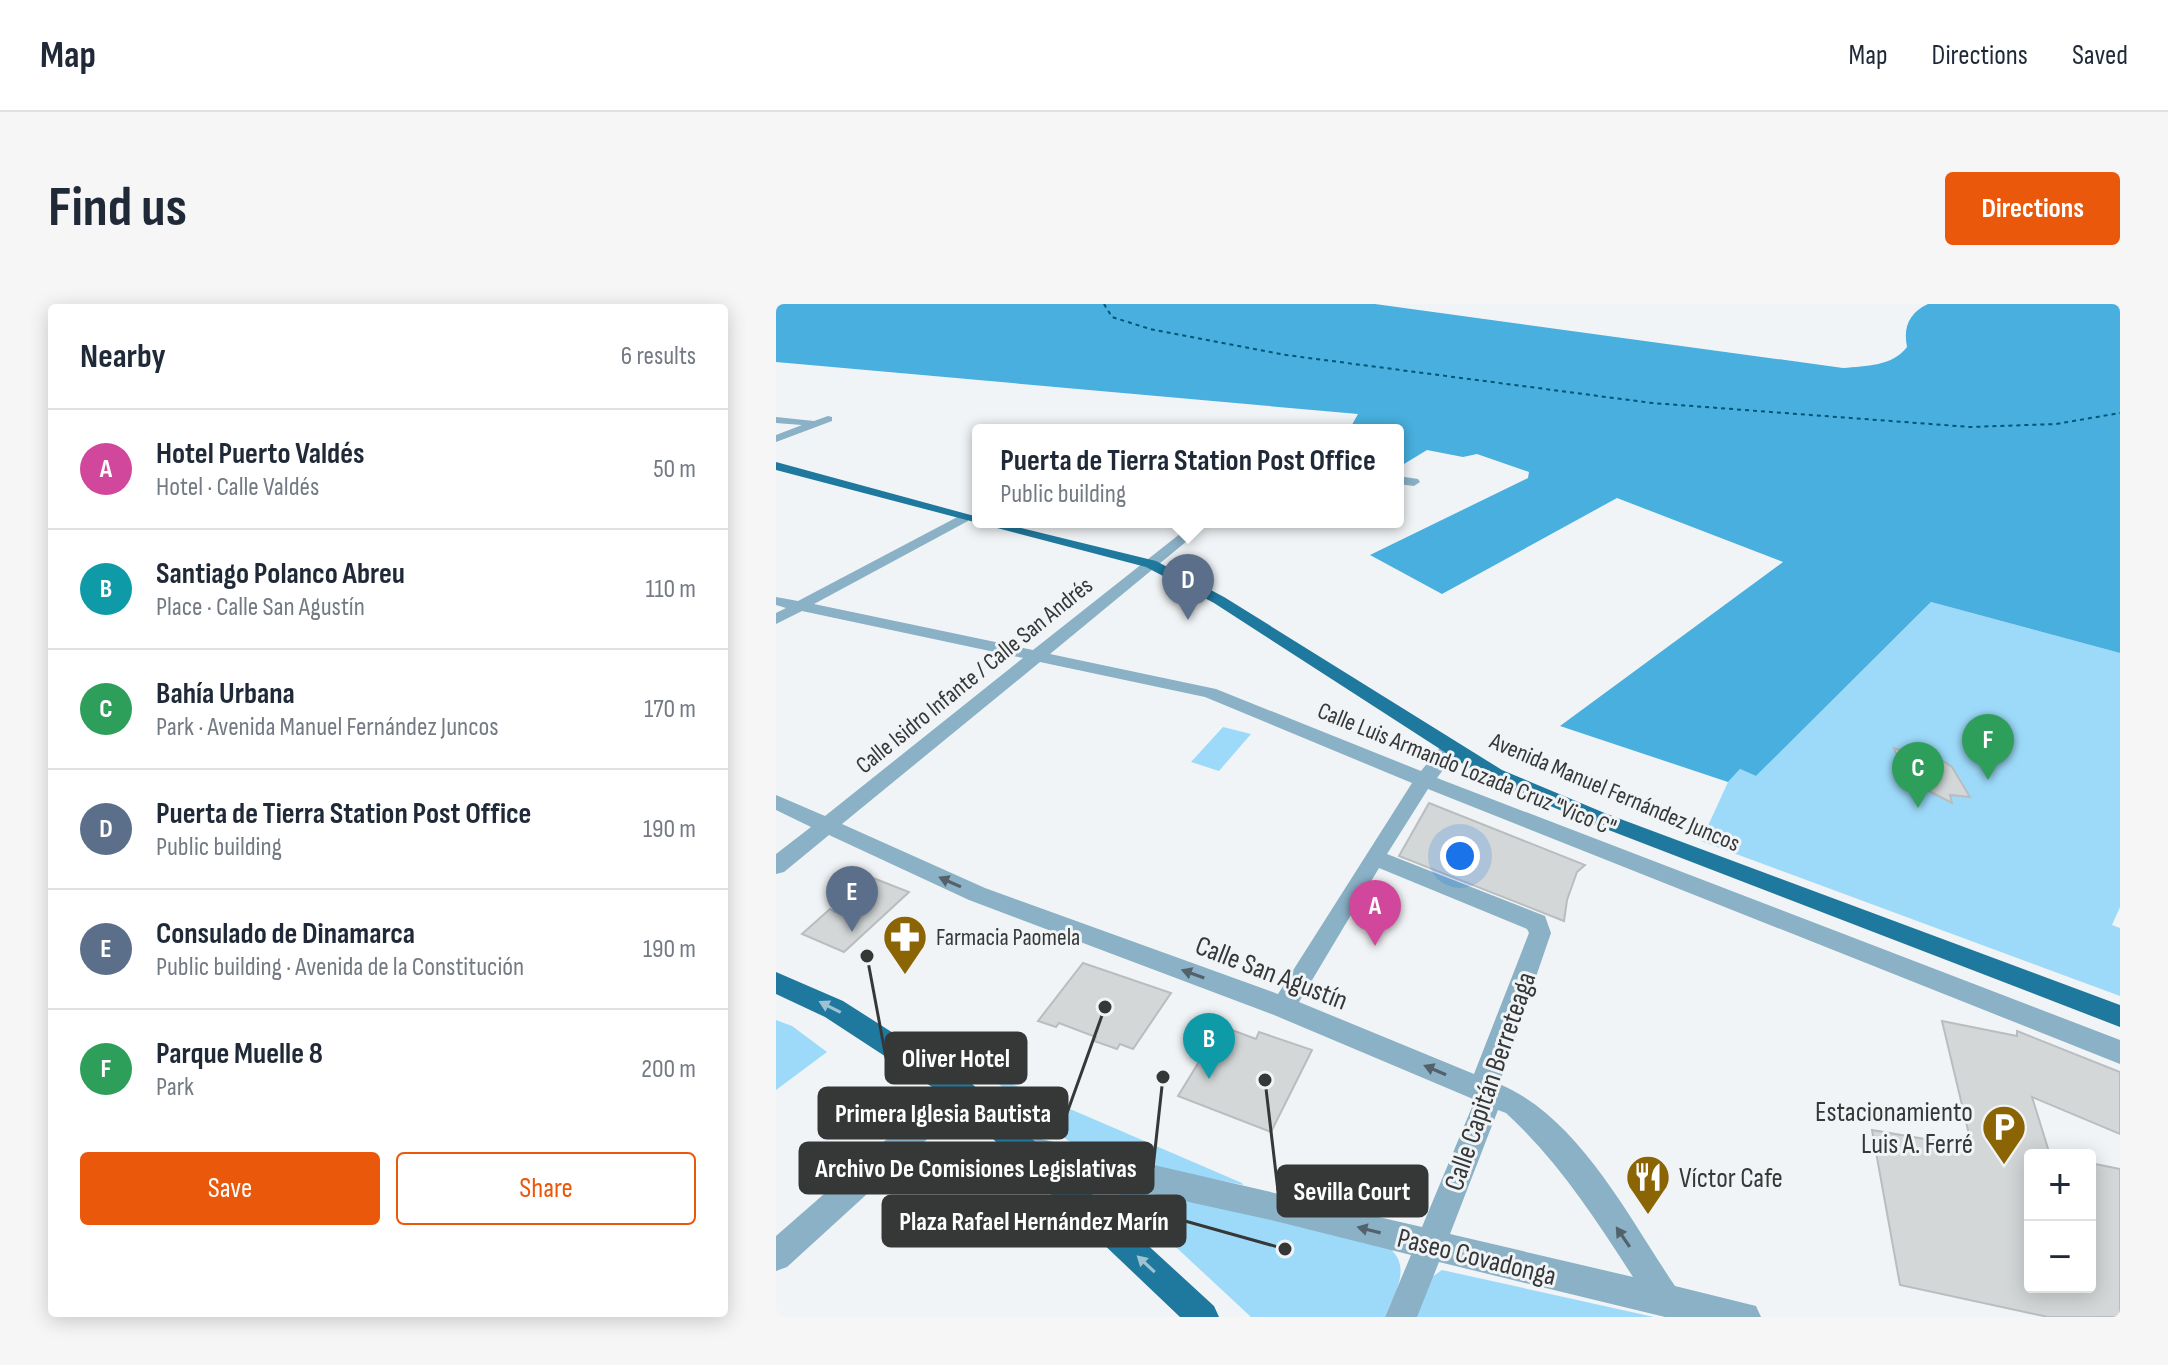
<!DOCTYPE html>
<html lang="en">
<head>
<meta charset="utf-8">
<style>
	body { margin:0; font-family:"Sofia Sans Condensed",sans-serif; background:#f6f6f7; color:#1f2937 }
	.controls { position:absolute; right:24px; bottom:24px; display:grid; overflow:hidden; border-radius:8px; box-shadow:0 4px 20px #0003 }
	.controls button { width:72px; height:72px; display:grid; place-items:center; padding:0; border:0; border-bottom:2px solid #e0e1e3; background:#fff; color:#1f2937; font:40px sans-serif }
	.you { position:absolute; left:684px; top:552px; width:28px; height:28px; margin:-20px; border:6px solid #fff; border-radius:50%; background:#1a73e8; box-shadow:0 0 0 12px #1a73e833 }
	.badge { display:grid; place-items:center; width:52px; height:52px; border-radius:50%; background:#ea580c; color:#fff; font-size:26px; font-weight:700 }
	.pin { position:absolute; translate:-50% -66px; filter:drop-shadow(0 2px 4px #0008) }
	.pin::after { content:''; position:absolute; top:42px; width:28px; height:24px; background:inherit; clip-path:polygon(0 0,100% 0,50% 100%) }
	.popup { position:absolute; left:196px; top:120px; width:432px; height:104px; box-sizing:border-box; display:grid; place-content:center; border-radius:8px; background:#fff; filter:drop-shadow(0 2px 6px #0005); font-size:26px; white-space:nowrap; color:#747a83 }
	.popup b { font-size:30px; color:#1f2937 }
	.popup::after { content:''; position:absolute; left:50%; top:100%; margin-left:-16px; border:16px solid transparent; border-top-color:#fff }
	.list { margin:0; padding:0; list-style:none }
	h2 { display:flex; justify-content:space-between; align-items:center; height:104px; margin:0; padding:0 32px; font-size:34px }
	h2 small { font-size:26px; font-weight:400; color:#747a83 }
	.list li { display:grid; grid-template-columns:52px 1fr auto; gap:24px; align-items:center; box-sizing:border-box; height:120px; padding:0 32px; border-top:2px solid #e0e1e3 }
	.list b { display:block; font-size:30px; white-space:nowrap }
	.list p { margin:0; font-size:26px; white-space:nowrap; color:#747a83 }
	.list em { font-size:26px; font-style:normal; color:#747a83 }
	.actions { display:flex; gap:16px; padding:24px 32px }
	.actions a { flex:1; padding:18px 0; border:2px solid #ea580c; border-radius:8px; text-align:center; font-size:28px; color:#ea580c }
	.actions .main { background:#ea580c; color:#fff }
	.map { position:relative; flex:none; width:1344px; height:1013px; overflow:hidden; border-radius:8px }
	header { display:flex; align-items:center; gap:48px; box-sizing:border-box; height:112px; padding:0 40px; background:#fff; border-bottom:2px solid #e0e1e3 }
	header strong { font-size:38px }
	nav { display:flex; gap:44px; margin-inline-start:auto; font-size:28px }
	.intro { display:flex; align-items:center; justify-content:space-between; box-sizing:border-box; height:192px; padding:0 48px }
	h1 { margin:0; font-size:56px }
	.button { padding:20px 36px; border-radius:8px; background:#ea580c; color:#fff; font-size:28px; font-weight:700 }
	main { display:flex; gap:48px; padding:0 48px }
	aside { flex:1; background:#fff; border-radius:8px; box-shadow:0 4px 20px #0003 }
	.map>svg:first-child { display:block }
	.green { fill:#9ddafa }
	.water { fill:#48afde }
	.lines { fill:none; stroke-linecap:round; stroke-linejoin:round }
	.ferry { stroke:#005777; stroke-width:2; stroke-dasharray:4 4; stroke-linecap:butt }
	.building { fill:#d3d7d8; stroke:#babdbf; stroke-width:2 }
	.minor { fill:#8ab1c6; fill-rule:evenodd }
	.major { fill:#1f789d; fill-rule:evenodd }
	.oneway { fill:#53626a }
	.oneway2 { fill:#9dc2d2 }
	.labels { text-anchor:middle; stroke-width:6; stroke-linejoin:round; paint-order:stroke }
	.street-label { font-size:24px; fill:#363838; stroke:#f1f4f6 }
	.poi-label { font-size:24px; fill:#363838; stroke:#f1f4f6; text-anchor:start }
	.near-street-label { font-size:28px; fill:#363838; stroke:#f1f4f6 }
	.near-poi-label { font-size:28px; fill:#363838; stroke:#f1f4f6; text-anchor:end }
	.leader { fill:none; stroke:#363838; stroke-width:3 }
	.callout-dot { fill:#363838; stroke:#f1f4f6; stroke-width:3 }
	.callout { fill:#363838; stroke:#363838; stroke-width:3 }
	.callout-label { font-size:26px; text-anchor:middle; font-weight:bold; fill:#fff }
</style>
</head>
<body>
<header>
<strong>Map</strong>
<nav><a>Map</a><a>Directions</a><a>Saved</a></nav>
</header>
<div class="intro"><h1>Find us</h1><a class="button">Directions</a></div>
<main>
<aside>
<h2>Nearby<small>6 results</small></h2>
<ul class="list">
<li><span class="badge" style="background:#d1479c">A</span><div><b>Hotel Puerto Valdés</b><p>Hotel · Calle Valdés</p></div><em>50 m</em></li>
<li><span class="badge" style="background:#0f9aa8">B</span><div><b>Santiago Polanco Abreu</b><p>Place · Calle San Agustín</p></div><em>110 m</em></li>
<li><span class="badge" style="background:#2e9e5b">C</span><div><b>Bahía Urbana</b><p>Park · Avenida Manuel Fernández Juncos</p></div><em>170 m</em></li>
<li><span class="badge" style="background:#5c6f8a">D</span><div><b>Puerta de Tierra Station Post Office</b><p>Public building</p></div><em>190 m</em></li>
<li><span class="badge" style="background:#5c6f8a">E</span><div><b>Consulado de Dinamarca</b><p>Public building · Avenida de la Constitución</p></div><em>190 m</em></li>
<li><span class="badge" style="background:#2e9e5b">F</span><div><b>Parque Muelle 8</b><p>Park</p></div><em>200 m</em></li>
</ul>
<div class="actions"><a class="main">Save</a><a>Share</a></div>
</aside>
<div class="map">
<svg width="1344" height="1013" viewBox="0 0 1344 1013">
	<rect width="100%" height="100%" fill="#f1f4f6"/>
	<g class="green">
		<path d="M1155 298 1344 349V603L1336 621 1344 624V692L925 537 952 478 964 465 980 472Z"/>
		<path d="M447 423 475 430 443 467 415 458Z"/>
		<path d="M0 716 16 722 51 748 0 786Z"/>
		<path d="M222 774 466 879 467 881 334 854 307 845 291 836 219 777Z"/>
		<path d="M330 878 610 941C638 962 619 987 609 1013H475Z"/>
		<path d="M666 966 878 1013H637L656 973Z"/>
	</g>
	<path class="water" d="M0 0H599L1067 64C1090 62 1117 62 1131 43 1127 23 1133 9 1152 0H1344V349L1155 298 980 472 964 465 952 478 784 422 1007 258 841 194 666 290 594 251 752 174 753 168 701 150 687 153 651 146 628 160 622 159 626 150 622 149V126H573L582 110 0 58Z"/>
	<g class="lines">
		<path class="ferry" d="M328 0 336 13 374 25 510 51 876 99 1194 123 1280 120 1344 109"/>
	</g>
	<g class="building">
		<path d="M1144 442 1176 463 1194 493 1174 491 1176 499 1130 475 1118 444 1134 450Z"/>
		<path d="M653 499 809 561 801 568 791 596 788 617 623 552Z"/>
		<path d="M97 574 133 588 68 648 26 630 54 605 59 608Z"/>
		<path d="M307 659 395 689 357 745 344 740 341 745 318 737 320 733 283 719 280 723 262 717Z"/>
		<path d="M1166 717 1241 732V727L1344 768V830L1256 793 1274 851H1254V983H1314V859L1344 865V1013H1272L1124 981 1096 826 1196 843Z"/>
		<path d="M445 722 480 735 483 728 536 746 495 828 402 792Z"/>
	</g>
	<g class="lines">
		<g class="minor">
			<path d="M52 112 56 113V117L0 138V131L26 121 0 119V113L38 117Z"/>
			<path d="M622 172 642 175 644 178 638 182 622 180Z"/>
			<path d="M187 210 192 211V217L38 300 257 346 419 218H434L274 350 440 385 645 467 667 440H681L683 444 661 474 1344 736V760L652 485 611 550 769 612 775 629 723 780C802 812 853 914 899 982L980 1002 985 1013H889L663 958 641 1013H609L635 951 495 916 312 876 242 856 238 846 242 836 252 832 646 923 696 803 697 795 498 711 193 596 53 531 8 568 0 570V550L35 523 0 506V491L49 512 247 354 26 307 0 320V309L10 304 0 301V293L22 297ZM264 358 429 393 636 479 502 690 209 584 66 520ZM603 564 751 625 753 629 698 770 523 698ZM722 806 730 809C782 857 819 914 857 973L674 930Z"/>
			<path d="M185 774 194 778 198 787 194 796 11 963 0 967V932L176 778Z"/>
		</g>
		<g class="major">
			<path d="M0 158 202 213V218H221L380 257 448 293 726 466 831 510 1344 701V723L817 520 712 476 438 299 370 263 0 166Z"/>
			<path d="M0 668 67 697 194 778 438 1002 443 1013H404L176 796 49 713 0 690Z"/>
		</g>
	</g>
	<defs><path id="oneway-solid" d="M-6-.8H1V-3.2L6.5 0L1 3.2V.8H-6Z" transform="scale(2)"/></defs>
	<g class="oneway">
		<use href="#oneway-solid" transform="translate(174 578) rotate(-156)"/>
		<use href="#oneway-solid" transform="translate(417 670) rotate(-160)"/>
		<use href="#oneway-solid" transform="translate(659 766) rotate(-157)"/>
		<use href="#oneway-solid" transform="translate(593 926) rotate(-166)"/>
		<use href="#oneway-solid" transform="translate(847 933) rotate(-124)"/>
	</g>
	<g class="oneway2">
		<use href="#oneway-solid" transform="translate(54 703) rotate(-153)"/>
		<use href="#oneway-solid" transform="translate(370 960) rotate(-137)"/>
	</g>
	<defs>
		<g id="pharmacy-pin" transform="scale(2.3)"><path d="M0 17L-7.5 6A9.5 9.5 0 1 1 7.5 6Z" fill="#8b6404" stroke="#f1f4f6"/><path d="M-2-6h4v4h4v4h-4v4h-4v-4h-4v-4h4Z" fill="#fff"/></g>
		<g id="parking-pin" transform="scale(2.3)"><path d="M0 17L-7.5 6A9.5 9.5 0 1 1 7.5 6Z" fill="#8b6404" stroke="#f1f4f6"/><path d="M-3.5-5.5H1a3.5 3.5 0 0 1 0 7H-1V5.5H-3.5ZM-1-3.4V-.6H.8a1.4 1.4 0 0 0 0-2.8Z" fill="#fff"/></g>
		<g id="restaurant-pin" transform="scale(2.3)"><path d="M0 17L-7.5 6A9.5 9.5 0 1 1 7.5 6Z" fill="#8b6404" stroke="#f1f4f6"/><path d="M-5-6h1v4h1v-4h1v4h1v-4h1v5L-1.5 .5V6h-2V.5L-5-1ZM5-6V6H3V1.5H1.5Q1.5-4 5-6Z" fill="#fff"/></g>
	</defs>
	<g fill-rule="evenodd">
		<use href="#pharmacy-pin" x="129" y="633"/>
		<use href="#parking-pin" x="1228" y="823"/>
		<use href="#restaurant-pin" x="872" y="873"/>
	</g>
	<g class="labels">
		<g class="street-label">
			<text transform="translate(198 371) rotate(-39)" y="8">Calle Isidro Infante / Calle San Andrés</text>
			<text transform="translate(691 465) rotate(22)" y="8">Calle Luis Armando Lozada Cruz "Vico C"</text>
			<text transform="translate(839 488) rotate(23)" y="8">Avenida Manuel Fernández Juncos</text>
		</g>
		<g class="poi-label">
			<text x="160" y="641">Farmacia Paomela</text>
		</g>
		<g class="near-street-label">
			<text transform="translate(496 668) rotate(21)" y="10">Calle San Agustín</text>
			<text transform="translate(713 777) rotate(-71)" y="10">Calle Capitán Berreteaga</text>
			<text transform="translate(701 952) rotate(14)" y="10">Paseo Covadonga</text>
		</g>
		<g class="near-poi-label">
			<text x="1197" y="817">Estacionamiento<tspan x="1197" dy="32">Luis A. Ferré</tspan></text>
			<text x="903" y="883" text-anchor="start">Víctor Cafe</text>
		</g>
	</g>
	<path class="leader" d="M91 652L110 754M329 703L291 809M387 773L377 864M489 776L502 887M509 945L409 917"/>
	<g class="callout-dot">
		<circle cx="91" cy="652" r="8"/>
		<circle cx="329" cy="703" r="8"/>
		<circle cx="387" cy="773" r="8"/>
		<circle cx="489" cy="776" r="8"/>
		<circle cx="509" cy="945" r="8"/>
	</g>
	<g class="callout">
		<rect x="110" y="729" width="140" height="50" rx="8"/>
		<rect x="43" y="784" width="248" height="50" rx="8"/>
		<rect x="24" y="839" width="353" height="50" rx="8"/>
		<rect x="502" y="862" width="149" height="50" rx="8"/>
		<rect x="107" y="892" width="302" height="50" rx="8"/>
	</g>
	<g class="callout-label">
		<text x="180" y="763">Oliver Hotel</text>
		<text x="167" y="818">Primera Iglesia Bautista</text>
		<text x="200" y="873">Archivo De Comisiones Legislativas</text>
		<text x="576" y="896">Sevilla Court</text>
		<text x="258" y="926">Plaza Rafael Hernández Marín</text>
	</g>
</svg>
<div class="controls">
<button>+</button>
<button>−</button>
</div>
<div class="you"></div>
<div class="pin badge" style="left:599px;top:642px;background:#d1479c">A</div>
<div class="pin badge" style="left:433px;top:775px;background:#0f9aa8">B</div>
<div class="pin badge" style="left:1142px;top:504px;background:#2e9e5b">C</div>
<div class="pin badge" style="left:412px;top:316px;background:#5c6f8a">D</div>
<div class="popup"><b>Puerta de Tierra Station Post Office</b>Public building</div>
<div class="pin badge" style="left:76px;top:628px;background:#5c6f8a">E</div>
<div class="pin badge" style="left:1212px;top:476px;background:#2e9e5b">F</div>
</div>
</main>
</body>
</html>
